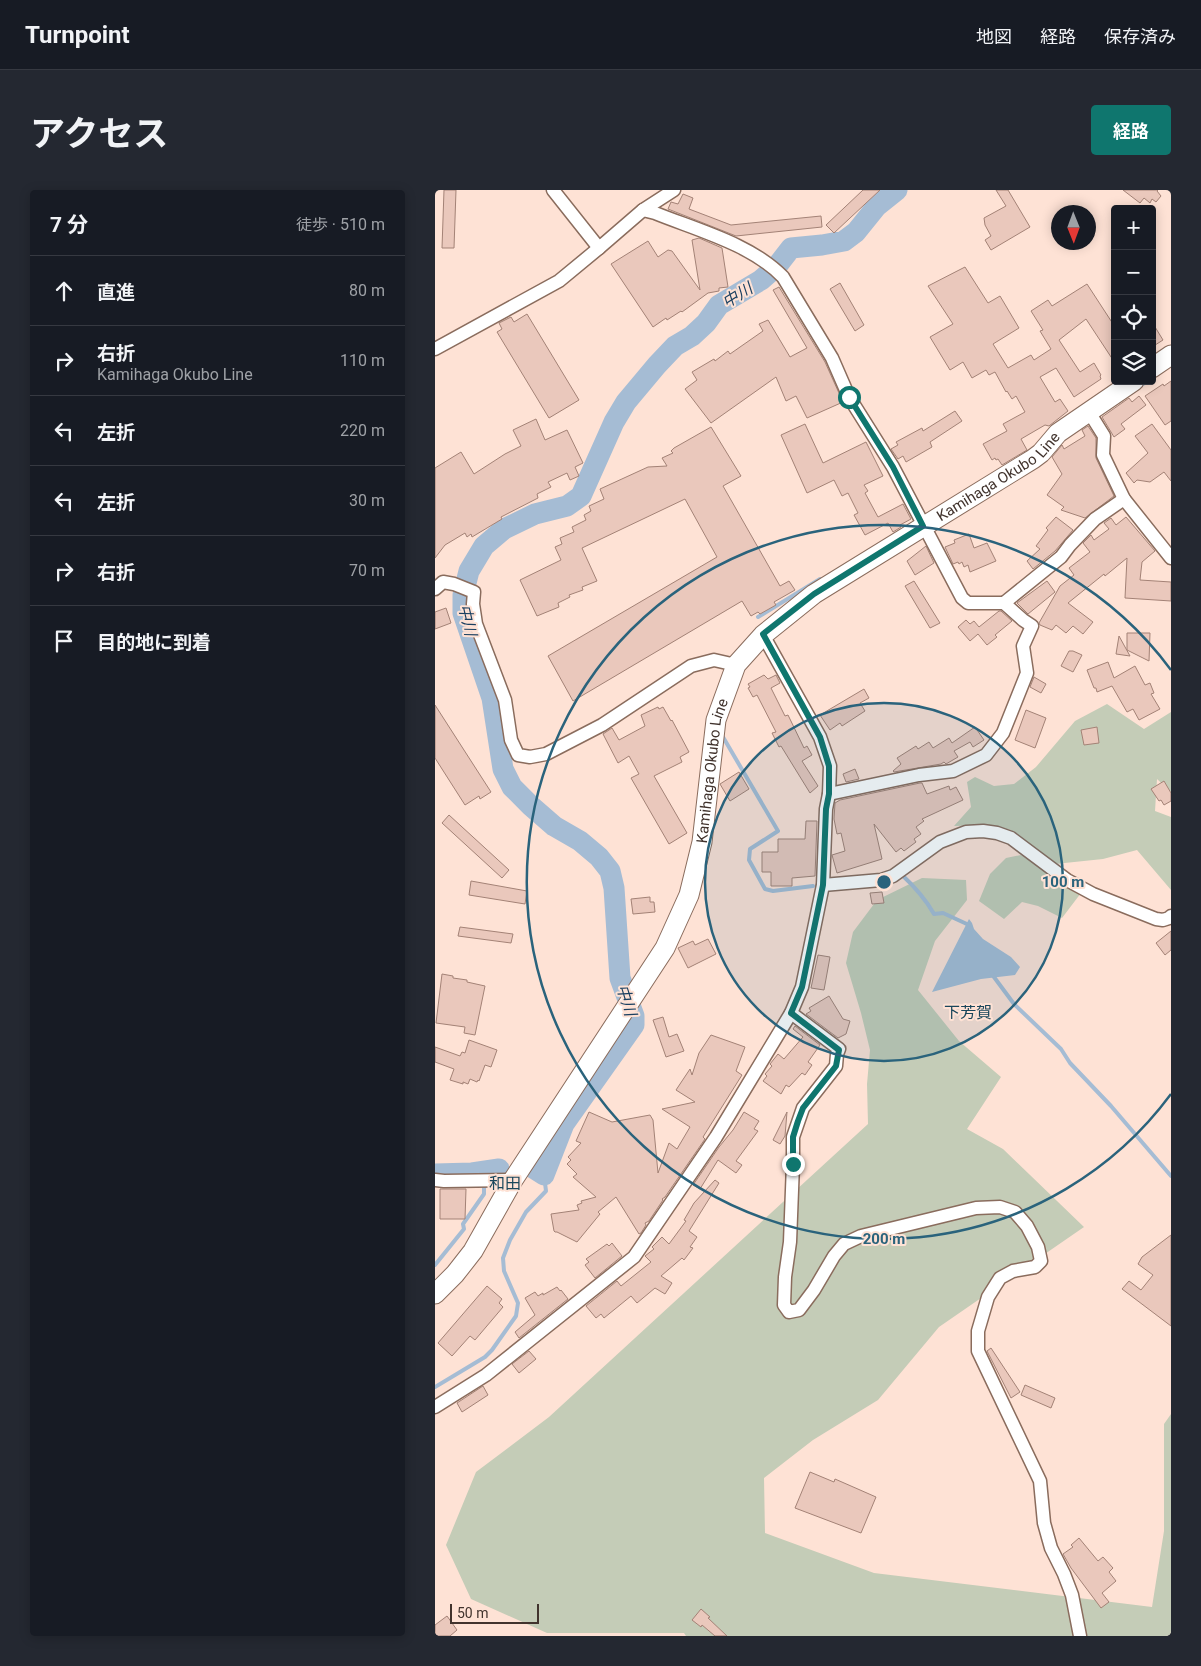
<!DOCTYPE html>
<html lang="ja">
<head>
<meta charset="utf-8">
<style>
	body { margin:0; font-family:Roboto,"Noto Sans JP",sans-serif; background:#242831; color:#f1f3f6 }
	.controls { position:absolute; right:15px; top:15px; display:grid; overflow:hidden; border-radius:5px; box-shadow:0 2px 12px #0003 }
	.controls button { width:45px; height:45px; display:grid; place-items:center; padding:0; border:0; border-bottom:1px solid #363941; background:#171b24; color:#f1f3f6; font:25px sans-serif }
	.compass { position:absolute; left:616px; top:15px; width:45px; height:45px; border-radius:50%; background:#171b24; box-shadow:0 2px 12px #0003; rotate:179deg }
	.scale { position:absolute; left:15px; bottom:12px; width:89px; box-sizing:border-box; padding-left:5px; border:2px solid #41332d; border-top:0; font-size:14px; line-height:18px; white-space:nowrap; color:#41332d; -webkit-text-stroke:4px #fee2d5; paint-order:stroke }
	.stop { position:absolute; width:15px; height:15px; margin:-11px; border:4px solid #0f766e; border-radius:50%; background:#fff }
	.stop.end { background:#0f766e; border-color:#fff; box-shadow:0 1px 5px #0008 }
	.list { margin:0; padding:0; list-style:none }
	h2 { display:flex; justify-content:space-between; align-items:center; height:65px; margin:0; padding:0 20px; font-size:21px }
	h2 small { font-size:16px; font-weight:400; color:#9ea1a6 }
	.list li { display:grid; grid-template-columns:32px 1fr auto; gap:15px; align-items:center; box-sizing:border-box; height:70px; padding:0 20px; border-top:1px solid #363941 }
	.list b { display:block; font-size:19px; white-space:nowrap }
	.list p { margin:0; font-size:16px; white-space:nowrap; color:#9ea1a6 }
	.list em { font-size:16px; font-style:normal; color:#9ea1a6 }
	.icon { flex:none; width:28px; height:28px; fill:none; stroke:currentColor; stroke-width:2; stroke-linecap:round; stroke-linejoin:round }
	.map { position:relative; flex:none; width:736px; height:1446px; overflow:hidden; border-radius:5px }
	header { display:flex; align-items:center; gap:30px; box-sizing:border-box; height:70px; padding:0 25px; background:#171b24; border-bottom:1px solid #363941 }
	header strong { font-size:24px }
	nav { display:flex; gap:28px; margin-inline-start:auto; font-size:18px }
	.intro { display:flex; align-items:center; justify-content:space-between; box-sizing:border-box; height:120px; padding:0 30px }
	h1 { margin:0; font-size:35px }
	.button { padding:12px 22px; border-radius:5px; background:#0f766e; color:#fff; font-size:18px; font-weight:700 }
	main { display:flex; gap:30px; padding:0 30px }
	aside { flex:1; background:#171b24; border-radius:5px; box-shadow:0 2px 12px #0003 }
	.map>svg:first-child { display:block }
	.green { fill:#c4ccb7 }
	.water { fill:#a5bcd4 }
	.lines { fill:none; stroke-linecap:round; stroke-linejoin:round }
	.stream { stroke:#a5bcd4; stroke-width:4 }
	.river { stroke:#a5bcd4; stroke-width:21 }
	.building { fill:#eac8bc; stroke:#a38276 }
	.minor-casing { stroke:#8a6c5d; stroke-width:15 }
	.secondary-casing { stroke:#8a6c5d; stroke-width:21 }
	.minor { stroke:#fff; stroke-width:12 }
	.secondary { stroke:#fff; stroke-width:19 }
	.route { stroke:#0f766e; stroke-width:6 }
	.ring { fill:none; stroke:#2a637c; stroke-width:2.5 }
	.labels { text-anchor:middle; stroke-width:4; stroke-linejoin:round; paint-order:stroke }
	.street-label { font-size:15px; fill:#41332d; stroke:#fee2d5 }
	.water-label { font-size:16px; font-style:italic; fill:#1b4061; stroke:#fee2d5 }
	.neighbourhood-label { font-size:16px; fill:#19465b; stroke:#fee2d5 }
	.centre { fill:#2a637c; stroke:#fee2d5; stroke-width:2.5 }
	.ring-label { font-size:15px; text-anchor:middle; font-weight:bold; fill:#2a637c; stroke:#fee2d5; stroke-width:4; stroke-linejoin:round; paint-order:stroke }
</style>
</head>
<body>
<header>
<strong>Turnpoint</strong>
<nav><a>地図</a><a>経路</a><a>保存済み</a></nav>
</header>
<div class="intro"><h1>アクセス</h1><a class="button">経路</a></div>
<main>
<aside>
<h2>7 分<small>徒歩 · 510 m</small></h2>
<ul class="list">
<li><svg class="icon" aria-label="ahead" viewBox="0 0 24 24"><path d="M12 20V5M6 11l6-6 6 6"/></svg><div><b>直進</b></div><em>80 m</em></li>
<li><svg class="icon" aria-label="right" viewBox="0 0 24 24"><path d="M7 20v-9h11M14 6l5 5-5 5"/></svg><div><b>右折</b><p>Kamihaga Okubo Line</p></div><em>110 m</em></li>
<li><svg class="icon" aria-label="left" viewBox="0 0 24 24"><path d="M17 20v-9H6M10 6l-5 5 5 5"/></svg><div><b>左折</b></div><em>220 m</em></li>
<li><svg class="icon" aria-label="left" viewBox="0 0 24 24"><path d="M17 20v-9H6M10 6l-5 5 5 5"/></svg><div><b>左折</b></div><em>30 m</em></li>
<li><svg class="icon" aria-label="right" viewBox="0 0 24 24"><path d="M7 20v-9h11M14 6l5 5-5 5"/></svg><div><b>右折</b></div><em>70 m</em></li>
<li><svg class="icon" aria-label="arrive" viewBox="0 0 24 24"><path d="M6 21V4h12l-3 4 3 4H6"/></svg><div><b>目的地に到着</b></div></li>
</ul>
</aside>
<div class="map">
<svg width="736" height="1446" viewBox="0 0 736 1446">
	<rect width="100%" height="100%" fill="#fee2d5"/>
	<g class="green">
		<path d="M672 514 709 539 736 522V602L722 589 720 621 736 627V700L702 660 668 669 620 674 584 649 576 640 554 635 519 636 536 617 532 592 540 587 559 596 579 594 601 577 640 531Z"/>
		<path d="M586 665 646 703 627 728 603 716 587 712 569 729 544 711 555 684 571 668Z"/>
		<path d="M487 688 531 690 532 710 500 751 483 800 524 851 566 887 532 939 568 959 649 1037 504 1137 443 1210 378 1250 329 1288 330 1343 439 1383 717 1417 729 1341V1234L736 1224V1446H251L249 1443H112L36 1409 11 1355 41 1282 114 1227 433 934 432 894 435 860 426 823 411 773 418 742 442 710Z"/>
	</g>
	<path class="water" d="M534 729 537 733 539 739 548 749 576 767 585 777 580 785 546 789 497 802Z"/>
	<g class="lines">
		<g class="stream">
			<path d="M705 196 712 191"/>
			<path d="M323 427 385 389"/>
			<path d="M288 547 343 641 315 659 314 670 330 699 338 701 378 696"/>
			<path d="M466 684C480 697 490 708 499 724L508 723 534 735"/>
			<path d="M556 783 579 814 626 859 635 873 676 916 736 986"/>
			<path d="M0 1075 29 1039 28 1034 49 1004V994"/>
			<path d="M0 1197 50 1167 57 1160 81 1126 83 1113 69 1081 68 1068 75 1050 91 1022 111 1001 109 985"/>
		</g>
		<g class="river">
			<path d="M98 978 109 985 129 934 199 835V826L185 788 179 698 175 681 164 667 145 651 119 636 96 616 77 597 68 579 57 508 28 423V405L34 381 49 356 69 339 100 324 132 316 146 306 179 232 191 212 222 175 240 156 257 146 271 133 284 115 326 90 342 76 356 58 387 55 409 51 421 42 442 16 462 0"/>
			<path d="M0 984 37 983 64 979"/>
		</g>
	</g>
	<g class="building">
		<path d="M9 0H21L19 58H7Z"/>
		<path d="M428 0H445L399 43 391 35Z"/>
		<path d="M561 0H573L595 37 556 60 550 50 556 46 550 35 549 28 571 16Z"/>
		<path d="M688 0H723L722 1 726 6 721 12 717 9 715 13 709 8 705 13Z"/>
		<path d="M248 4 258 8 254 19 296 35 386 26 387 37 301 46 233 19 236 12 243 14Z"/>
		<path d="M264 48 287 58 293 97 284 98V101L273 103 247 122 246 121 232 130 231 128 218 137 176 74 213 51 223 67 233 60 237 61 265 100 257 50Z"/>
		<path d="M530 77 553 113 565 106 584 138 558 154 573 178 596 165 599 170 616 159 605 141 608 140 596 121 613 110 617 116 652 94 680 137V173L651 129 624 150 645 182 659 173 666 185 665 186 666 189 639 207 621 178 605 187 620 212 625 209 633 221 614 236 610 235 586 249 592 260 567 275 563 269 561 270 560 268 557 270 548 254 572 241 568 234 590 222 581 206 577 209 572 201 571 202 560 182 554 185 551 180 537 188 528 172 515 180 495 147 518 134 493 96Z"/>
		<path d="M405 93 429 135 420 141 395 99Z"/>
		<path d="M344 97 390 172 408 212 372 228 361 206 351 211 341 187 276 233 250 199 262 190 257 182 279 169 280 171 293 161 295 164 328 141 324 134 333 130 355 167 372 158 338 100Z"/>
		<path d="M92 124 144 210 114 228 62 142 67 139 64 133 76 127 79 132Z"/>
		<path d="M717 132 728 150 717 157Z"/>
		<path d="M736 191V231L730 235 710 206 728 194 729 196Z"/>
		<path d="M704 206 711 215 686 234 690 239 679 247 667 227 694 208 697 212Z"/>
		<path d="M520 221 527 231 495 252 497 257 471 272 468 266 463 269 456 259 463 255 461 252 487 238 488 241Z"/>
		<path d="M101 229 110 250 132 240 148 273 140 277 144 286 135 290 132 283 113 292 116 297 102 304 103 308 66 327 67 329 37 347 36 344 32 347 30 343 10 355 0 368V278L26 262 39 284 70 264 86 256 78 240Z"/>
		<path d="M370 234 388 273 431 252 448 286 429 295 433 301 430 303 443 327 468 314 476 329 465 335 466 337 458 342 453 333 430 345 419 325 423 323 413 303 407 306 399 290 372 303 346 245Z"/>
		<path d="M717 234 736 260V291L729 282 715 292 702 290 699 293 691 283 713 263 700 246Z"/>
		<path d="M653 236 661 248V268L679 306 650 328 626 320 629 317 612 305 627 284 617 267 627 255 629 259 650 246 647 240Z"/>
		<path d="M276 237 306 286 288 296 345 396 354 391 360 400 339 412 341 415 325 424 323 422 316 426 307 411 138 511 113 466 282 367 250 309 147 358 162 391 147 397 148 400 134 405 135 407 123 413 124 417 102 426 85 390 126 370 120 357 127 354 125 348 139 342 137 337 151 330 149 325 156 321 154 316 169 309 165 299 213 277 232 276 227 268 238 263 236 261 239 258Z"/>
		<path d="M621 327 638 340 620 361 598 379 592 371 605 359 601 356 613 340 611 338Z"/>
		<path d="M691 327 720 361 707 372 705 390 736 392V411L690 408 692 368 670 386 669 384 633 413 658 432 648 444 638 436 631 443 621 435 617 440 605 435 604 433 625 396 639 385 634 378 655 362 648 353 656 345 659 350 674 339 669 333 676 328 681 335Z"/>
		<path d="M534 344 539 358 552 353 561 371 535 382 533 375 529 377 527 372 524 374 523 372 518 374 510 357 520 353 519 350Z"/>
		<path d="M491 356 499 373 480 385 472 371Z"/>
		<path d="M479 391 505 433 495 438 470 396Z"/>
		<path d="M612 391 620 402 593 424 582 413Z"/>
		<path d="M11 418 16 433 0 439V422Z"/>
		<path d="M564 421H566L577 431 560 445 562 447 552 455 543 444 535 451 523 437 531 430 535 434 539 431 544 437Z"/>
		<path d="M692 443H715L714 471 692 460Z"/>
		<path d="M684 446 695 466 681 464Z"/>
		<path d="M634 461H638L647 465 638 482 626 476Z"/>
		<path d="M673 472 679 488 700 476 710 495 715 493 719 503 716 504 725 519 704 530 698 519 692 522 677 496 662 502 661 498H659L652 480Z"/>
		<path d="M329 485 333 489 341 485 345 493 336 498 350 526 353 525 369 558 372 556 377 565 367 571 383 596 375 603 346 556 344 557 337 543 341 542 322 505 318 507 313 498 315 497 313 494Z"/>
		<path d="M599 487 611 494 606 503 595 497Z"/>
		<path d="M429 499 434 508 425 513 430 521 407 536 405 533 395 540 385 525Z"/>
		<path d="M0 515 56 602 45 609 44 606 30 615 0 568Z"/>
		<path d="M223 517 224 519 228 517 236 531 237 530 254 562 245 567 247 572 219 586 252 643 234 654 196 588 204 584 194 566 183 573 168 544 177 538 184 550 210 536 206 525Z"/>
		<path d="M591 520 611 528 600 558 580 550Z"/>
		<path d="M540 537 549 550 538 557 535 552 519 561 523 567 511 574 509 572 506 574 459 582 458 581 466 574 462 568 481 556 483 559 494 552 498 558 514 548 517 553Z"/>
		<path d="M662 537 664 553 649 555 646 540Z"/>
		<path d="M420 579 424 589 411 592 408 584Z"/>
		<path d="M304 582 314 599 295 611 285 594Z"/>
		<path d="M729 591 736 603V611L729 615 726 610 724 611 716 599Z"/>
		<path d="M485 593H487L492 604 514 596 515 600 521 597 528 610 487 629 489 631 481 637 486 644 479 649 481 652 469 661 466 658 461 662 439 634 447 669 402 683 397 665 410 661 406 643 402 644 399 629 400 613 405 610Z"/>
		<path d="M14 625 74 680 67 688 7 633Z"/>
		<path d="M371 631H382L380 686 357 688V696H336V682H327V662H343V649H370Z"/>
		<path d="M36 691 92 701 90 714 34 705Z"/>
		<path d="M447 702 449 713 437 714 435 703Z"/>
		<path d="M215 707V712H219L220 722 198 724 196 709Z"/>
		<path d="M25 737 78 744 76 753 23 746Z"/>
		<path d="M736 741V760L730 765 721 753Z"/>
		<path d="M273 749 281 764 253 778 243 758 258 751 260 755Z"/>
		<path d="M383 765 395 767 389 800 376 798Z"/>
		<path d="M7 784 18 786V788L32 790V792L50 796 40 845 29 843 30 837 1 833Z"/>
		<path d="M394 806 408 829 415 831 411 844 403 848 371 824 376 821 374 818Z"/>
		<path d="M228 827 234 847 242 844 249 861 231 867 218 830Z"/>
		<path d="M360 836 385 855 373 872 377 875 370 885 367 883 354 897 351 895 346 904 328 891 332 886 330 884 337 876 335 874 343 864 349 869 368 847 358 839Z"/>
		<path d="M276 845 310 857 301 881 307 885 268 947 270 949 230 1007 227 1009 228 1010 214 1031 210 1033 211 1035 206 1043 204 1044 181 1007 163 1022 165 1024 142 1052 122 1042H120L119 1041 116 1024 144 1020 142 1015 147 1013 146 1011 161 1007 138 987 142 984 132 974 136 970 133 967 146 953 141 951 154 922 177 932 215 925 218 930 223 983 234 953 242 959 255 937 227 919 260 912 241 900 255 879 257 885 264 863Z"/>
		<path d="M34 850 62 860 56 877 50 875 44 891 43 890 42 892 35 889 33 894 28 892V894L15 890 19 879 0 872V857L25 866 27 862 30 863Z"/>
		<path d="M309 922 324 931 319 939 323 941 301 971 307 975 301 983 283 970 265 999 258 995 284 957 298 940Z"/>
		<path d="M352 922 350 946 345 954 338 950Z"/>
		<path d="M280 990 284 993 254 1041 262 1047 255 1057 258 1058 249 1070 247 1068 226 1086 237 1093 230 1104 220 1098 202 1113 196 1106 169 1128 166 1124 161 1128 151 1116 182 1091 186 1096 216 1072 210 1066 219 1059 217 1057 227 1047 234 1054 251 1031 249 1030 259 1013Z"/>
		<path d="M5 999H31L30 1029H5Z"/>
		<path d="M736 1045V1136L687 1099 694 1091 706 1100 718 1085 703 1074 707 1067Z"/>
		<path d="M177 1053 187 1066 160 1088 150 1075 154 1072 151 1069 172 1054 174 1056Z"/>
		<path d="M52 1096 67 1109 64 1113 68 1117 40 1150 35 1146 17 1166 3 1153Z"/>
		<path d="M122 1097 125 1101 126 1100 133 1109 84 1148 80 1142 100 1125 90 1108 100 1102 103 1106 108 1103V1105Z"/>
		<path d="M556 1158 585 1202 576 1208 552 1161Z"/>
		<path d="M94 1161 101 1169 84 1183 77 1174Z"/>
		<path d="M590 1195 620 1208 616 1218 586 1205Z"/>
		<path d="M48 1196 53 1205 27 1222 22 1213Z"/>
		<path d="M375 1282 399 1292 400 1289 441 1307 426 1343 360 1318Z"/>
		<path d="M644 1348 663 1371 668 1367 678 1378 674 1382 681 1391 667 1403 674 1412 666 1418 636 1378 628 1364 638 1357 636 1355Z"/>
		<path d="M266 1419 275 1427 273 1428 292 1446H280L267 1435 266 1437 257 1430Z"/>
		<path d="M12 1426 22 1440 15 1446H0V1435Z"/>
	</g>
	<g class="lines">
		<g class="minor-casing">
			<g id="minor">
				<path d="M118 0 164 58 208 20 220 23C262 40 316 54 348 87L397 168 414 207 458 277 527 408 533 413H569L588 430 597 436 588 456 592 483 568 543 551 565 518 581 484 585 394 604"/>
				<path d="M208 20 239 0"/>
				<path d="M0 159 124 91 164 58"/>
				<path d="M654 222 669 246 668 265 689 309 736 368"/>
				<path d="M0 399 8 392 19 394 39 402 38 414 41 434 70 510 76 550 83 565 95 567 111 564 167 535 256 476 279 470 301 475"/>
				<path d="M569 413 626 367 635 355 660 329 689 309"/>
				<path d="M388 695 446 690 458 686 505 652 531 642 548 641 562 643 576 648 632 690 658 704 721 729 728 730 734 728 736 726"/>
				<path d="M356 823 404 859 402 864 401 876 368 918 358 947V974L355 1052 350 1087 349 1115 354 1122 364 1120 379 1100 399 1066 409 1054 426 1046 541 1018 565 1017 580 1022 592 1036 603 1057 606 1071 600 1077 578 1081 565 1088 553 1107 543 1141V1161L605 1291 609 1333 616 1358 629 1384 637 1405 645 1446"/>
				<path d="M0 990 9 991 78 990"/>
				<path d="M0 1217 51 1185 199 1067 281 947 356 823 367 797 388 695 391 619 394 604 395 576 385 547 328 445"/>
			</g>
		</g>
		<g class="secondary-casing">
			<g id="secondary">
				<path d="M717 178 736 165"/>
				<path id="s1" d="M0 1104 20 1084 38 1061 78 990 230 758 254 705 267 652 281 530 301 475 328 445 379 404 598 269 606 263 623 243 699 191"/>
			</g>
		</g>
		<use href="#minor" class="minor"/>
		<use href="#secondary" class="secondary"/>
	</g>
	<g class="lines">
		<path class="route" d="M358 974V947L363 931 368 918 401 876 404 860 356 823 367 797 388 695 391 619 394 604V576L385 547 328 444 379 404 488 336 458 277 414 207"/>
	</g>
	<circle cx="449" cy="692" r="179" fill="#2a637c" fill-opacity=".12"/>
	<g class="ring">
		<circle cx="449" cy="692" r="179"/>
		<path d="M736 904A357 357 0 1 1 736 480"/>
	</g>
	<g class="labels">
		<g class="street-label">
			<text dy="5" stroke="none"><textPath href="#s1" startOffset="1035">Kamihaga Okubo Line</textPath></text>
			<text dy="5" stroke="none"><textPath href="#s1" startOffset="601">Kamihaga Okubo Line</textPath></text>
		</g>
		<g class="water-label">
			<text transform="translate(302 105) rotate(-32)" y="6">中川</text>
			<text transform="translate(33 430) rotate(77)" y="6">中川</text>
			<text transform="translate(192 810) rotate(73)" y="6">中川</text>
		</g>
		<g class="neighbourhood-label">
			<text x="533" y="828">下芳賀</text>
			<text x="70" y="999">和田</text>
		</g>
	</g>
	<circle cx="449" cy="692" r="8" class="centre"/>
	<g class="ring-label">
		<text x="628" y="697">100 m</text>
		<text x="449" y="1054">200 m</text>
	</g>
</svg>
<div class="controls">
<button>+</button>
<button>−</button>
<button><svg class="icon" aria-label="locate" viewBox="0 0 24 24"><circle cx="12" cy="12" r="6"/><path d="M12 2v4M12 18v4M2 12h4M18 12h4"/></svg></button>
<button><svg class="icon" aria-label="layers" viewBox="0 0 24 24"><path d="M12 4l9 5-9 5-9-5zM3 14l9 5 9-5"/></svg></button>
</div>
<svg class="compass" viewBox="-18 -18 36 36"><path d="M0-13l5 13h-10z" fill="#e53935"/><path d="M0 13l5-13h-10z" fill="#9ea1a6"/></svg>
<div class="scale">50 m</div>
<div class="stop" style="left:414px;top:207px"></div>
<div class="stop end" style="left:358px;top:974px"></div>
</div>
</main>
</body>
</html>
